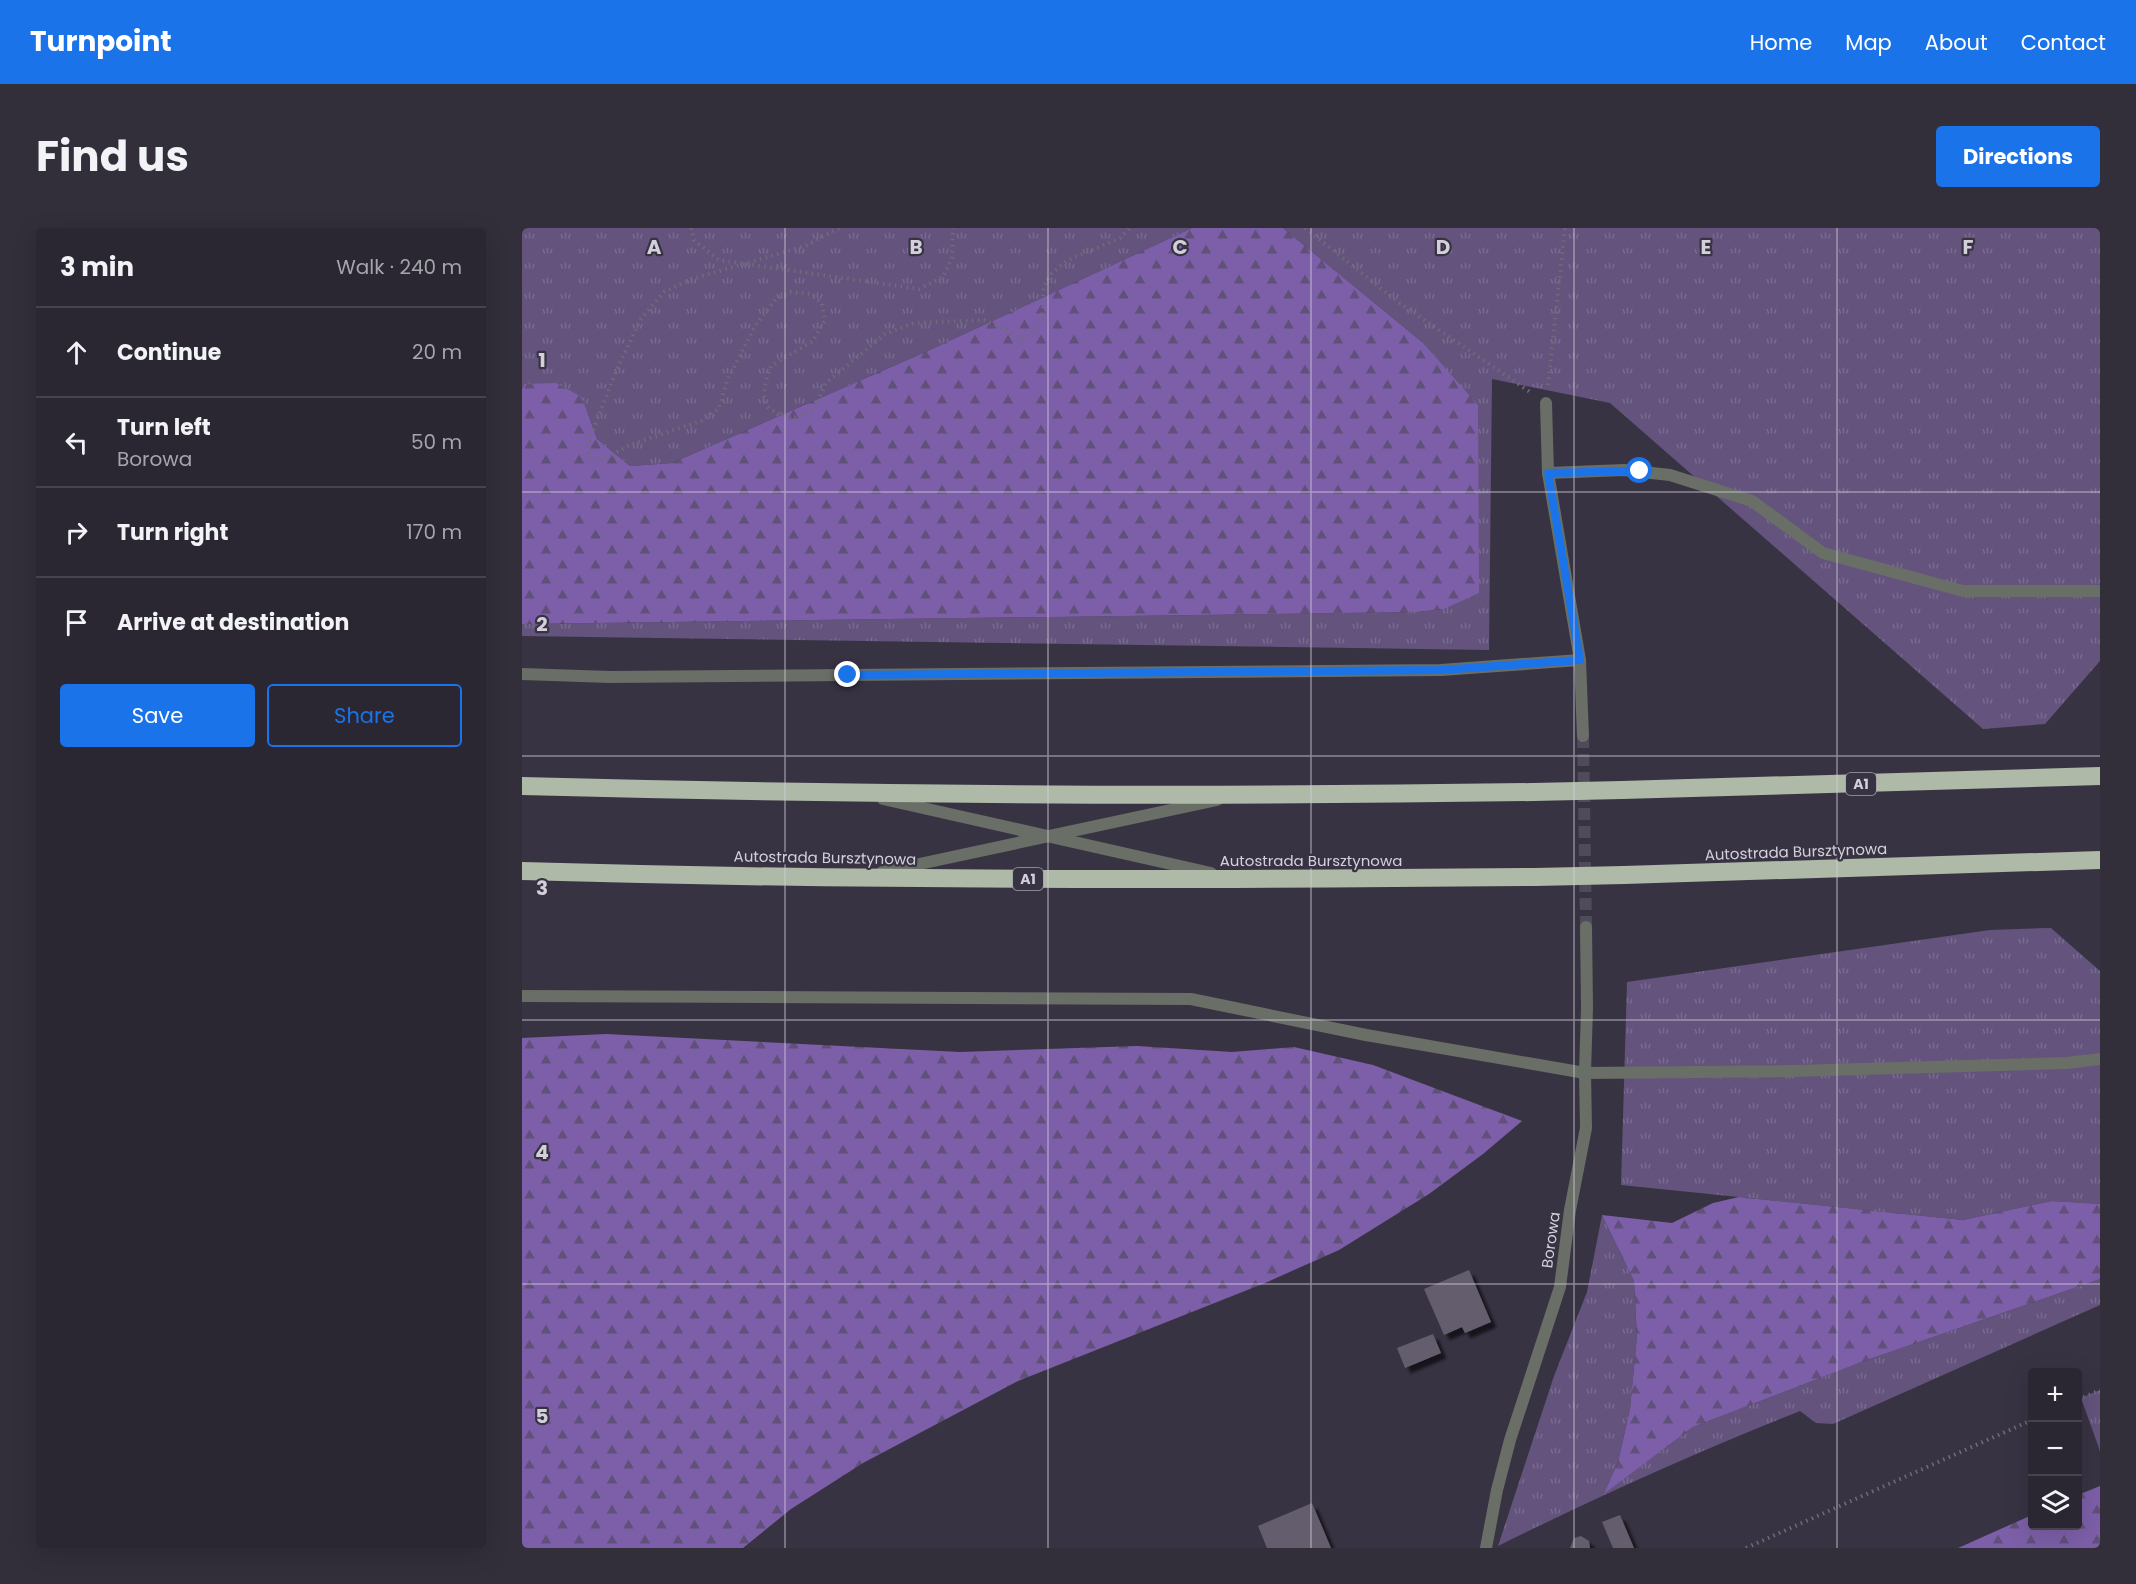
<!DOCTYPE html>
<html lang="en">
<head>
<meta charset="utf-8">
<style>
	body { margin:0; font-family:Poppins,sans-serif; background:#322e3a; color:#f1f3f6 }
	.controls { position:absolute; right:18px; bottom:18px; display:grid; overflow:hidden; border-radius:6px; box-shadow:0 6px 24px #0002 }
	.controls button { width:54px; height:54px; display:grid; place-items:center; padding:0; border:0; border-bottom:2px solid #46434d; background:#2a2632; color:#f1f3f6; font:30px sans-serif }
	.stop { position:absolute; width:18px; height:18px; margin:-14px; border:4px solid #1a73e8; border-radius:50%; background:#fff }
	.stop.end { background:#1a73e8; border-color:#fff; box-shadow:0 2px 6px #0008 }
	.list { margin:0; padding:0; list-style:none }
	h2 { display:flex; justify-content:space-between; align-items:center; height:78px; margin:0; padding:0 24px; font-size:26px }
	h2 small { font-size:20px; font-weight:400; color:#a5a5ac }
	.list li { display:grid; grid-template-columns:39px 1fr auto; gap:18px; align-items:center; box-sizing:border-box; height:90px; padding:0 24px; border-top:2px solid #46434d }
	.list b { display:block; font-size:22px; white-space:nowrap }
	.list p { margin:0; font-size:20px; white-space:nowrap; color:#a5a5ac }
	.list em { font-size:20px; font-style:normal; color:#a5a5ac }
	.actions { display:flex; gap:12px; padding:18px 24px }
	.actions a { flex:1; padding:14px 0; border:2px solid #1a73e8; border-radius:6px; text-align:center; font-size:21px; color:#1a73e8 }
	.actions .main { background:#1a73e8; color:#fff }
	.icon { flex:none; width:33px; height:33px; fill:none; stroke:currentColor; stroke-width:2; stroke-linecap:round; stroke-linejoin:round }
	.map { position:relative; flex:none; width:1578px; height:1320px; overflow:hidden; border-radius:6px }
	header { display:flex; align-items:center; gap:36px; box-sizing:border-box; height:84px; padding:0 30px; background:#1a73e8; color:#fff }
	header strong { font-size:28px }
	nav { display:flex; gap:33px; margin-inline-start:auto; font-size:21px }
	.intro { display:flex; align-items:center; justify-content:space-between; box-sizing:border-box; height:144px; padding:0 36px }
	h1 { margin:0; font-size:42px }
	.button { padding:15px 27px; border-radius:6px; background:#1a73e8; color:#fff; font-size:21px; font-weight:700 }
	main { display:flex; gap:36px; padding:0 36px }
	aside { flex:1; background:#2a2632; border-radius:6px; box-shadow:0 6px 24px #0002 }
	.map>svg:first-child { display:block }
	.grass { fill:url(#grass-tufts) }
	.forest { fill:url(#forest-firs) }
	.building { fill:#635d6e; filter:url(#shadow) }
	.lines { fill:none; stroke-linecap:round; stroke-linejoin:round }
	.minor-tunnel { stroke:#4f4b5a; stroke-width:12; stroke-dasharray:12 6; stroke-linecap:butt }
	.path { stroke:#706b7a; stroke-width:4; stroke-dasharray:1.5 4.5; stroke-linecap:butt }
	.service { stroke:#696e66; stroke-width:12 }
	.minor { stroke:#696e66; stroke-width:12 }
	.motorway { stroke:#aebaa7; stroke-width:18 }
	.motorway-bridge { stroke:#aebaa7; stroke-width:18 }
	.route { stroke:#1a73e8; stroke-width:8 }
	.grid { fill:none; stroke:#d4d0db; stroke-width:1.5; stroke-opacity:0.55 }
	.labels { text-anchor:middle; stroke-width:4.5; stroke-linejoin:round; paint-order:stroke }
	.shield { fill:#383343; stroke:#a5a1ad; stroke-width:1.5 }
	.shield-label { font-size:14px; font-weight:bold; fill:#d4d0db }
	.street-label { font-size:15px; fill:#d4d0db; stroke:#383343 }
	.grid-label { font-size:20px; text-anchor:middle; font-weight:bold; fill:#d4d0db; stroke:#383343; stroke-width:4.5; stroke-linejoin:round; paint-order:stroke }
</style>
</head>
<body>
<header>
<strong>Turnpoint</strong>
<nav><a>Home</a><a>Map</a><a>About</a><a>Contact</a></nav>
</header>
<div class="intro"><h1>Find us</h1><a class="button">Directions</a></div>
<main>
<aside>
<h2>3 min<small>Walk · 240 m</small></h2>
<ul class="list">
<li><svg class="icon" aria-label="ahead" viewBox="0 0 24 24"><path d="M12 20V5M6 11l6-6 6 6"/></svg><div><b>Continue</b></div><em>20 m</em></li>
<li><svg class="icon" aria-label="left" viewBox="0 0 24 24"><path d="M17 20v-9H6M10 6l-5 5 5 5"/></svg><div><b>Turn left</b><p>Borowa</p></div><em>50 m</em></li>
<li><svg class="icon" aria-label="right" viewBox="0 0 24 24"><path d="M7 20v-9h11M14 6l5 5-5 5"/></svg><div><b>Turn right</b></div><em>170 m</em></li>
<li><svg class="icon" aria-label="arrive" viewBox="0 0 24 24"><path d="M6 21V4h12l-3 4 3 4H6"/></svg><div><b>Arrive at destination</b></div></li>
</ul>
<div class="actions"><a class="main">Save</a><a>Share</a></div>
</aside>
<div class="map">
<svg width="1578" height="1320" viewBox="0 0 1578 1320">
	<defs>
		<pattern id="grass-tufts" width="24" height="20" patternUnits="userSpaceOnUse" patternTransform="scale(1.5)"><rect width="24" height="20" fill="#63537d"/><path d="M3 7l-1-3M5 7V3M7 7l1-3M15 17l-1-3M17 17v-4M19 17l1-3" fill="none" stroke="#786b8f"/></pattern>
		<pattern id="forest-firs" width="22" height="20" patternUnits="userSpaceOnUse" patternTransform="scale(1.5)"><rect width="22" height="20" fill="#7c5fa8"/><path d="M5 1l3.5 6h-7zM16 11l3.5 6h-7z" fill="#61507a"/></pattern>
		<filter id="shadow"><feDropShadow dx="5.5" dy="5.5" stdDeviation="1.5" flood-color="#0009"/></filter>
	</defs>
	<rect width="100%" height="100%" fill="#383343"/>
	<g class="grass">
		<path d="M0 0H670L408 122 150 235 108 238 75 211 60 169 4 156 0 161Z"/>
		<path d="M761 0H1578V433L1523 496 1461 501 1088 175 970 151 967 422 0 408V396L895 384 922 381 900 114Z"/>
		<path d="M1529 700 1578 743V976L1530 973 1441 992 1099 957 1105 754 1468 702Z"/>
		<path d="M1080 987 1112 1053 1115 1108 1108 1181 1096 1234 1083 1265 1171 1199 1345 1132 1578 1051V1077L1311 1196 1294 1195 1278 1183C1175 1224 1075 1269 976 1318L1032 1148 1065 1064Z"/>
		<path d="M1578 1162V1223L1559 1170Z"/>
	</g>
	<g class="forest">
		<path d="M670 0H761L900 114 956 177 957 365 922 381 895 384 0 396V161L3 156 34 155 60 169 75 211 108 238 150 235 408 122Z"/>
		<path d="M84 806 438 824 615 818 710 824 772 819 851 837 1000 893 961 926 907 966 817 1022 743 1055 496 1153 341 1235 269 1281 221 1320H0V810Z"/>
		<path d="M1217 969 1441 992 1530 973 1578 976V1051L1345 1132 1171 1199 1082 1266 1096 1234 1108 1181 1115 1108 1112 1053 1080 987 1150 995 1191 975Z"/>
		<path d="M1578 1258V1320H1436L1510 1287V1298H1556V1267Z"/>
	</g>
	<g class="building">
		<path d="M947 1042 969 1094 943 1105 940 1099 922 1107 902 1061Z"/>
		<path d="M911 1106 919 1125 883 1140 875 1120Z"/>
		<path d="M790 1275 809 1320H745L736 1298Z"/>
		<path d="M1098 1287 1112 1320H1091L1080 1294Z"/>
		<path d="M1059 1308 1067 1313 1068 1320H1048L1052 1310Z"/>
	</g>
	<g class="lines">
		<path class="minor-tunnel" d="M1061 508 1064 699"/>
		<g class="path">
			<path d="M169 0 172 12 197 32 397 61 421 49 430 30 431 0"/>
			<path d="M317 0 283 18 170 51 142 64 119 91 95 141 66 215 69 231 79 233 110 216 182 192 197 180 205 153 233 98 254 71 269 64 288 66 300 75 303 92 291 113 249 138C245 149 237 169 247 180 252 184 263 188 269 191L292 182 304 155 363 106 392 95 462 92 486 102 499 111 511 107 520 92 522 58 530 45 546 32 598 10 608 0"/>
			<path d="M783 0 876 74 1008 164"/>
			<path d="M1026 157 1043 0"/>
			<path d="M1556 1172 1578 1162"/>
			<path d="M1224 1320 1510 1192"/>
		</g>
		<g class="service">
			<path d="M1026 245 1102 242 1148 247 1230 273 1301 325 1441 363H1578"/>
			<path d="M0 446 88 449 919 442 1058 432"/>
			<path d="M361 571 689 645"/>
			<path d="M360 644 695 572"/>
			<path d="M0 768 669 771 844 807 1063 845 1272 843 1545 835 1578 831"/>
		</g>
		<g class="minor">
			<path d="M1024 175 1026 245 1058 432 1061 508"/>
			<path d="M964 1320 975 1262 988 1212 1038 1059 1048 982 1064 900 1063 845 1065 780 1064 699"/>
		</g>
		<g class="motorway">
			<path d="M0 558C337 567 674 569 1011 564"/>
			<path d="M1100 562 1578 548"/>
			<path d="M0 643C337 653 675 652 1013 649"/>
			<path d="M1102 647 1578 632"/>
		</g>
		<g class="motorway-bridge">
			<path d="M1011 564 1100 562"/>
			<path d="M1013 649 1102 647"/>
		</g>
	</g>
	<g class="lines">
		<path class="route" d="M326 447 919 442 1058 432 1026 245 1118 243"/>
	</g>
	<path class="grid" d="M263 0V1320M526 0V1320M789 0V1320M1052 0V1320M1315 0V1320M0 264H1578M0 528H1578M0 792H1578M0 1056H1578"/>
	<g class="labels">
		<g class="shield">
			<rect x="1324" y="545" width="30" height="22" rx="4.5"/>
			<rect x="491" y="640" width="30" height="22" rx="4.5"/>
		</g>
		<g class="shield-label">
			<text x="1339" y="561">A1</text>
			<text x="506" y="656">A1</text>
		</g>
		<g class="street-label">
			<text transform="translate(1274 624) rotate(-2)" y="5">Autostrada Bursztynowa</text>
			<text transform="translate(303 630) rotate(1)" y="5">Autostrada Bursztynowa</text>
			<text x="789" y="638">Autostrada Bursztynowa</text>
			<text transform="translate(1029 1012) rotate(-82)" y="5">Borowa</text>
		</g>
	</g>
	<g class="grid-label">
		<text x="132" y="26">A</text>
		<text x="394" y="26">B</text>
		<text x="658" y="26">C</text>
		<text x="921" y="26">D</text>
		<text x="1184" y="26">E</text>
		<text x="1446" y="26">F</text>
		<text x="20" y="139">1</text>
		<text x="20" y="403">2</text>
		<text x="20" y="667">3</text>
		<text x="20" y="931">4</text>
		<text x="20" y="1195">5</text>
	</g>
</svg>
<div class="controls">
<button>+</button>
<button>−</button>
<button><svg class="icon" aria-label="layers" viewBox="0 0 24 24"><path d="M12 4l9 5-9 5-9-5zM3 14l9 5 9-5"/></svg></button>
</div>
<div class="stop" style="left:1118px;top:243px"></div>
<div class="stop end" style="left:326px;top:447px"></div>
</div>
</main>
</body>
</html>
